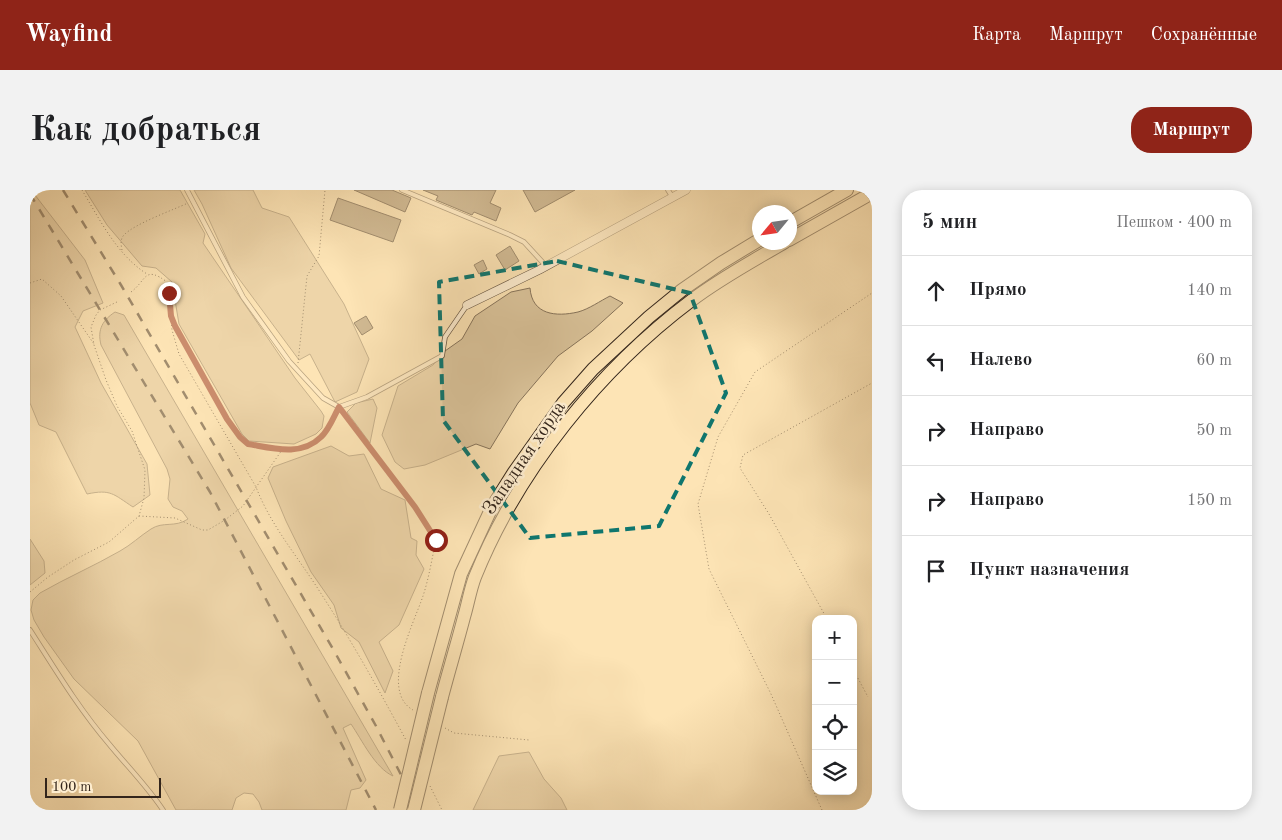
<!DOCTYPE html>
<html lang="ru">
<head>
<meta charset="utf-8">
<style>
	body { margin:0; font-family:"Old Standard TT",serif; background:#f2f2f2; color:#202124 }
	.controls { position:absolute; right:15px; bottom:15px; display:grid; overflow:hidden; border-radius:10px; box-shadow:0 2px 12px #0003 }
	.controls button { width:45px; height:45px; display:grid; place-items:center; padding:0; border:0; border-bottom:1px solid #e0e0e0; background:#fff; color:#202124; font:25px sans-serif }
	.compass { position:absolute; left:722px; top:15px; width:45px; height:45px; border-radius:50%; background:#fff; box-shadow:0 2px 12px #0003; rotate:241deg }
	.scale { position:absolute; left:15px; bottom:12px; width:116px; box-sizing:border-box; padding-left:5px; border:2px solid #33251b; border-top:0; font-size:14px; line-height:18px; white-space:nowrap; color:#33251b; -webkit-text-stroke:4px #feedcf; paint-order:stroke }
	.stop { position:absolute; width:15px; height:15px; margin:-11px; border:4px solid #8f2418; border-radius:50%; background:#fff }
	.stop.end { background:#8f2418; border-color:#fff; box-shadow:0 1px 5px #0008 }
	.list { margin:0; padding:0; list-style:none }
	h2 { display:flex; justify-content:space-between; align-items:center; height:65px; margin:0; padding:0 20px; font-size:21px }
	h2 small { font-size:16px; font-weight:400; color:#757577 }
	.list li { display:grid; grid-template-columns:32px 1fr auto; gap:15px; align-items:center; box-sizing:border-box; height:70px; padding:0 20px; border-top:1px solid #e0e0e0 }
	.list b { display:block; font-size:19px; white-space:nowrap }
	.list em { font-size:16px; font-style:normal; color:#757577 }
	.icon { flex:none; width:28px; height:28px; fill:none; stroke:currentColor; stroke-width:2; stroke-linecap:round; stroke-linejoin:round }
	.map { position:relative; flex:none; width:842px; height:620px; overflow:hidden; border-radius:20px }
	header { display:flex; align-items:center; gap:30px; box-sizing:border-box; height:70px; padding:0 25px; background:#8f2418; color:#fff }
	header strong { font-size:24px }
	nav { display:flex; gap:28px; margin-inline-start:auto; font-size:18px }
	.intro { display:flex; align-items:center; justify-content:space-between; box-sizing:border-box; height:120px; padding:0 30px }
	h1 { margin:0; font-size:35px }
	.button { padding:12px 22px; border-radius:20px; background:#8f2418; color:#fff; font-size:18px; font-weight:700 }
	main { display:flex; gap:30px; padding:0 30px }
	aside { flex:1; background:#fff; border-radius:20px; box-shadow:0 2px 12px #0003 }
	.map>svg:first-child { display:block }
	.green { fill:#dbc49b; stroke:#87745b }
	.building { fill:#9c886b; stroke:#33251b }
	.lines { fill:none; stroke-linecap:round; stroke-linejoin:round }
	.service-casing { stroke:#665542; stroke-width:5.5 }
	.minor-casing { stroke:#665542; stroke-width:9 }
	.trunk-casing { stroke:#33251b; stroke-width:14 }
	.path { stroke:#33251b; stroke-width:1; stroke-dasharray:1 2.5; stroke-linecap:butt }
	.service { stroke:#feedcf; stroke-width:4 }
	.minor { stroke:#feedcf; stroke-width:8 }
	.trunk { stroke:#fde4b5; stroke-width:12 }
	.rail { stroke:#33251b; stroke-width:2.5; stroke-dasharray:9 9; stroke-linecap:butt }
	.trunk-bridge-casing { stroke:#33251b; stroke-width:14; stroke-linecap:butt }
	.trunk-bridge { stroke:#fde4b5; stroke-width:12 }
	.route { stroke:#8f2418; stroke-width:6 }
	.marked { fill:none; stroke:#0f766e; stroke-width:4; stroke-dasharray:10 6; stroke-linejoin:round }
	.labels { text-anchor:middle; stroke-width:5; stroke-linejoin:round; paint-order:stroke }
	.street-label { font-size:19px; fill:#33251b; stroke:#feedcf }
</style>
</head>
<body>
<header>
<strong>Wayfind</strong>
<nav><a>Карта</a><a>Маршрут</a><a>Сохранённые</a></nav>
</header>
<div class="intro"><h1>Как добраться</h1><a class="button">Маршрут</a></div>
<main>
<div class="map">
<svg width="842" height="620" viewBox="0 0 842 620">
	<rect width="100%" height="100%" fill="#fde4b5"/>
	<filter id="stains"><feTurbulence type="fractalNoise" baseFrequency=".004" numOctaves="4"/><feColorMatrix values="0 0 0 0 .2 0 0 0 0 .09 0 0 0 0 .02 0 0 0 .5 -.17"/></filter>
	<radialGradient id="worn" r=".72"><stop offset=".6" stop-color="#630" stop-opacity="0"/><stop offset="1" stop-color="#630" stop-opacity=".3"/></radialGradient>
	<g class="green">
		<path d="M0 0H4L5 5 55 70 73 113 53 121 45 137 71 193 117 274 120 305 103 317C83 304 81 299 57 304L26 242 9 235 0 213Z"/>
		<path d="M55 0H150L175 44 173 53 265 188 291 221 294 226 292 238 286 244 264 254 219 251 212 244 149 134 142 92 126 78 112 76 77 35Z"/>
		<path d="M164 0H223L232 18 259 27 314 114 339 169 327 202 305 212 280 164 269 170 201 78 172 14Z"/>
		<path d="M500 98C502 125 526 127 548 122 559 119 570 111 580 106L593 113 562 141 528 166 488 213 460 259 446 254 395 275 374 279 365 272 352 245 368 196 403 175 415 161 432 149 445 126 481 102Z"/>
		<path d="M85 122 94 125 363 586C345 578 332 550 321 534L313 538 336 590 330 598 321 600 316 620H232L229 612 223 604 214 603 206 608 202 620H146L108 551 44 489 14 447 4 430 1 420 3 410 10 403C36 388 64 376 90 361 101 355 110 346 121 339 133 331 145 338 158 329L152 321 143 317 138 309 140 289 137 279 71 155C67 139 73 130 85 122Z"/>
		<path d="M343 209 347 218 340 253 317 222 326 213Z"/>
		<path d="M301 256 319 266 334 264 351 299 375 310 381 348 387 351 386 365 394 379 369 435 349 452 363 481 355 503 329 452 311 438 304 415 281 382 256 331 238 288 243 277Z"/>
		<path d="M0 349 14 371 15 383 0 395Z"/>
		<path d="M499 562 514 589 531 608 537 620H443L469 566Z"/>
	</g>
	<g class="building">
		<path d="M324 0H362L381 8 375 22Z"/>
		<path d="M393 0H466L460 13 471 18 466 31 444 22 442 25 406 10 408 6Z"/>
		<path d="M493 0H545L505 22Z"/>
		<path d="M308 8 371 30 363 52 300 30Z"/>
		<path d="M480 56 489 71 475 80 466 65Z"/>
		<path d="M453 70 457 79 449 84 444 75Z"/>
		<path d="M336 126 343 138 332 145 324 133Z"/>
	</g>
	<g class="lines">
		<g class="service-casing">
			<g id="service">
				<path d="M157 0 213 107 259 171 293 208 309 217 337 207 412 166 415 147 437 115"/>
				<path d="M372 0 480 45 494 52 516 76"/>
				<path d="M638 0 643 8"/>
				<path d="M0 440C25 479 49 519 79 554 97 576 117 596 133 620"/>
			</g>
		</g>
		<g class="minor-casing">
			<path id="minor" d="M437 115 509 80 656 0"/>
		</g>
		<g class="trunk-casing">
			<g id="trunk">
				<path d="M759 33 817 0"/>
				<path d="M759 50 842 3"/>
				<path d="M398 503 431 384 462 317 484 282 533 213 563 179 619 127 652 100 691 73 729 50"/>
				<path d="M412 507C419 480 427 454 434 427 438 414 440 400 445 387 488 280 570 179 662 110 691 88 723 71 755 52"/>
			</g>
		</g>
		<g class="path">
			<path d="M52 0C70 30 87 65 117 84"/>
			<path d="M92 60C91 55 90 49 94 45 104 34 143 20 158 13"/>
			<path d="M0 93 12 89 31 106 64 154"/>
			<path d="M101 102C117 90 114 75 137 92 142 106 140 122 145 136L197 229 210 247 218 254 265 260 280 255 292 247 306 223"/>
			<path d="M141 128 142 140 149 164 226 297C241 336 268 367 290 402 321 450 349 500 376 550"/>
			<path d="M268 173 277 86 289 66 295 0"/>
			<path d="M312 221 385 317 406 350C402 368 399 388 393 406 384 433 349 501 383 520"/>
			<path d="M109 326 145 328 172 340H178L195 330 213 316 252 260"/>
			<path d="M0 402 18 387 44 370 79 352 109 326 114 308 115 280 102 241 87 216 76 190 64 155 61 137 66 125 70 120 89 111"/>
			<path d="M797 429 739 324 710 278 713 265 842 193"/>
			<path d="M823 479 838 507"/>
			<path d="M415 538 424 543 499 550"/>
			<path d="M400 596 412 620"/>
			<path d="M792 620 741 504 679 379 668 314 688 247 725 182 842 103"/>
		</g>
		<use href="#service" class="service"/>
		<use href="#minor" class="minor"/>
		<use href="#trunk" class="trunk"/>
		<g class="rail">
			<path d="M33 0 91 95 303 459 346 536 389 620"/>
			<path d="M0 4 180 302 346 620"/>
		</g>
		<g class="trunk-bridge-casing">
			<g id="trunk-bridge">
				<path d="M370 620 398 503"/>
				<path d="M384 620 412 507"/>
			</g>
		</g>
		<use href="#trunk-bridge" class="trunk-bridge"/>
	</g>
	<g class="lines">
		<path class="route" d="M139 103 141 126 145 136 197 229 210 247 218 254C242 258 271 267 291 247 299 240 304 226 309 217L385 317 406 350"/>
	</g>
	<path d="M0 0H842V620H0ZM527 71 660 103 696 203 629 336 500 348 413 230 409 92Z" fill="#fde4b5" fill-opacity=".55" fill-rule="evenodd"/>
	<path class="marked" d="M527 71 660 103 696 203 629 336 500 348 413 230 409 92Z"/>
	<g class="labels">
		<g class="street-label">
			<text transform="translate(493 267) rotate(-56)" y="7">Западная хорда</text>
		</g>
	</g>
	<rect width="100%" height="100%" filter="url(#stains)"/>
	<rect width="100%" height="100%" fill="url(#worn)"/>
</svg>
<div class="controls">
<button>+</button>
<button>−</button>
<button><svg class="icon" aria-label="locate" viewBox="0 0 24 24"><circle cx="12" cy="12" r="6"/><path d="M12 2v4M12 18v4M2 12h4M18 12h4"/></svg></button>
<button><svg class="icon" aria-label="layers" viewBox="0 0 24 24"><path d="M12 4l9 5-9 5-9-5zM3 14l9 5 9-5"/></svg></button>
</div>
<svg class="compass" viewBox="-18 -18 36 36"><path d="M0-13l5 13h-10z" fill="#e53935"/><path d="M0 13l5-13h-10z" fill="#757577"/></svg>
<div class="scale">100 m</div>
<div class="stop" style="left:406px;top:350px"></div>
<div class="stop end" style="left:139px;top:103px"></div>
</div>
<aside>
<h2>5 мин<small>Пешком · 400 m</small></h2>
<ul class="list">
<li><svg class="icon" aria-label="ahead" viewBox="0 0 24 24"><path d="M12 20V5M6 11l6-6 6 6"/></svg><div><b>Прямо</b></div><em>140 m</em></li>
<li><svg class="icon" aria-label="left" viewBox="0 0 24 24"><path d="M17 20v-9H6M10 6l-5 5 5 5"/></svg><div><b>Налево</b></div><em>60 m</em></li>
<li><svg class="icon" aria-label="right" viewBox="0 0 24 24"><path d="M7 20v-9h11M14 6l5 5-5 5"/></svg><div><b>Направо</b></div><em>50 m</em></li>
<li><svg class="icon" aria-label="right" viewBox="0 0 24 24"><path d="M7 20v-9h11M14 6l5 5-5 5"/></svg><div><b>Направо</b></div><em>150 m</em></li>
<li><svg class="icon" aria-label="arrive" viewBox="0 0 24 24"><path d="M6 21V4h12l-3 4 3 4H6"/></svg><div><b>Пункт назначения</b></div></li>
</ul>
</aside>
</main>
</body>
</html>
